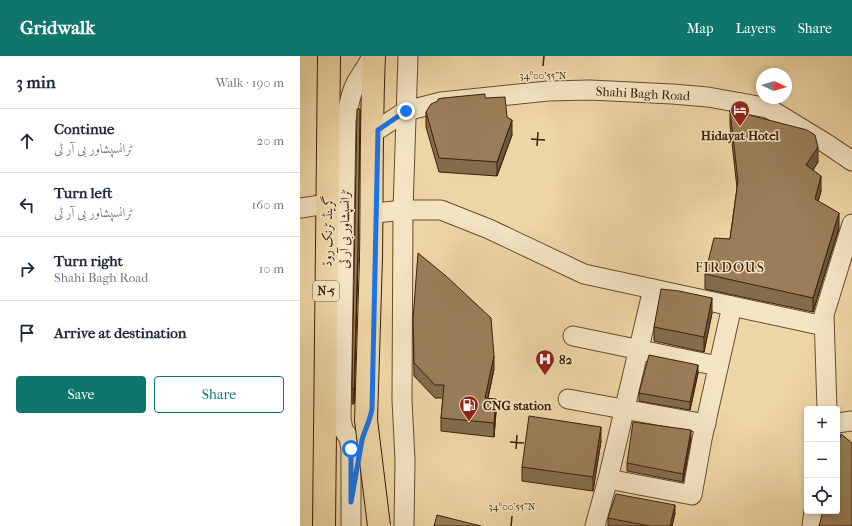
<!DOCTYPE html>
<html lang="en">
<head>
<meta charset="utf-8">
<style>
	body { margin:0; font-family:"IM FELL French Canon",Amiri,serif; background:#f6f6f7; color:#1f2937 }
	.controls { position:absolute; right:12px; bottom:12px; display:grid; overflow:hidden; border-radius:4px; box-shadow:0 2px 6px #0003 }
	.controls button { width:36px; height:36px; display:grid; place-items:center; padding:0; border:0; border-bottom:1px solid #e0e1e3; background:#fff; color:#1f2937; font:20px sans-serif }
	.compass { position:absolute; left:456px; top:12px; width:36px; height:36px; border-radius:50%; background:#fff; box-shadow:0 2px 6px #0003; rotate:94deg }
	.stop { position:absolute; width:12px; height:12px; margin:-9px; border:3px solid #1a73e8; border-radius:50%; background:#fff }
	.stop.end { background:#1a73e8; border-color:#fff; box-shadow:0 1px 4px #0008 }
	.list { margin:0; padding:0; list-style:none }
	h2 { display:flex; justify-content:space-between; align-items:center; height:52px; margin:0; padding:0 16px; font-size:17px }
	h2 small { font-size:13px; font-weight:400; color:#747a83 }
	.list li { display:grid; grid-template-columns:26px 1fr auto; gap:12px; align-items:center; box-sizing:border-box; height:64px; padding:0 16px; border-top:1px solid #e0e1e3 }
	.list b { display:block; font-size:15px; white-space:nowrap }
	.list p { margin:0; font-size:13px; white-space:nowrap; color:#747a83 }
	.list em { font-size:13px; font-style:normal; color:#747a83 }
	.actions { display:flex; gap:8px; padding:12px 16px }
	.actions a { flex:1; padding:9px 0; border:1px solid #0f766e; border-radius:4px; text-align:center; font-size:14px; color:#0f766e }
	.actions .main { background:#0f766e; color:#fff }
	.icon { flex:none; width:22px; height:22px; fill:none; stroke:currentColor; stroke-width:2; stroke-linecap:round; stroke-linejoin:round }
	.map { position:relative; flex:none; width:552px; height:470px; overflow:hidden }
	header { display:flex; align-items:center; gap:24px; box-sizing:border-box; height:56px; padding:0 20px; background:#0f766e; color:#fff }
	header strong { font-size:19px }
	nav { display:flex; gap:22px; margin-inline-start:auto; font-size:14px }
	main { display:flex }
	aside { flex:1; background:#fff }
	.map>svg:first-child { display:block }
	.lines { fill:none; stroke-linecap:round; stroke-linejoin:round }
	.minor-casing { stroke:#684d2e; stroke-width:21 }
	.highway-casing { stroke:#3c2007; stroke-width:24 }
	.minor { stroke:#f4e4c4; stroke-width:19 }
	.highway { stroke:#eed5a5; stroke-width:22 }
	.highway-bridge-casing { stroke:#3c2007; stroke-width:24; stroke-linecap:butt }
	.highway-bridge { stroke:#eed5a5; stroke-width:22 }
	.wall { fill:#846c4d; stroke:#3c2007 }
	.shaded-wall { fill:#6b583e; stroke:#3c2007 }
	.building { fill:#997e59; stroke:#3c2007 }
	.route { stroke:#1a73e8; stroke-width:5 }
	.ticks { fill:none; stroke:#3c2007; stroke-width:1.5 }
	.labels { text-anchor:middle; stroke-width:3; stroke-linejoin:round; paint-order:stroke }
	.shield { fill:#f4e4c4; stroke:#735b40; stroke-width:1 }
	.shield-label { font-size:12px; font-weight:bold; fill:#3c2007 }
	.street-label { font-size:13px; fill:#3c2007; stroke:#f4e4c4 }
	.poi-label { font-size:13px; font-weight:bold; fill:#3c2007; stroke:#f4e4c4; text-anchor:start }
	.neighbourhood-label { font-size:14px; letter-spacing:1px; fill:#3c2007; stroke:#f4e4c4 }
	.ticks-label { font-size:10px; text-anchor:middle; fill:#3c2007; stroke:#f4e4c4; stroke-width:3; stroke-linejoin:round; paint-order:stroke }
</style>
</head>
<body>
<header>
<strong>Gridwalk</strong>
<nav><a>Map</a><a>Layers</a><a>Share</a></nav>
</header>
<main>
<aside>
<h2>3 min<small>Walk · 190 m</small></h2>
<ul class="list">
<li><svg class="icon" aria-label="ahead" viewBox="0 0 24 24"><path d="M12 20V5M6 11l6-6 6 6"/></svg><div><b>Continue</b><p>ٹرانسپشاور بی آر ٹی</p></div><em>20 m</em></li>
<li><svg class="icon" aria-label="left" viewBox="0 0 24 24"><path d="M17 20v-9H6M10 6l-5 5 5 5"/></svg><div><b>Turn left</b><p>ٹرانسپشاور بی آر ٹی</p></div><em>160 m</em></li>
<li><svg class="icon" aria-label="right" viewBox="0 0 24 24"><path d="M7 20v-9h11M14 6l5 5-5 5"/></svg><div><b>Turn right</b><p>Shahi Bagh Road</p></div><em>10 m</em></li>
<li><svg class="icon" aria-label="arrive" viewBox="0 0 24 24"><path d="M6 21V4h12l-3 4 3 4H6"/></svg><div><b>Arrive at destination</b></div></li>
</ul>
<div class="actions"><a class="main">Save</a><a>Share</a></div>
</aside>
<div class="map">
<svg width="552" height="470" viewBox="0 0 552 470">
	<rect width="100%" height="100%" fill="#eed5a5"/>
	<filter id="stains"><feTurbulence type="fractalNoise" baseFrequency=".005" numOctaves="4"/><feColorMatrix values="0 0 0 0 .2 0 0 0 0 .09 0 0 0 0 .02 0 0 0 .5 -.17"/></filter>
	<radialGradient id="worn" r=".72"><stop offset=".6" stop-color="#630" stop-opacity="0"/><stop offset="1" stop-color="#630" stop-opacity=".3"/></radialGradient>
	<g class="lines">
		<g class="minor-casing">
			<g id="minor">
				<path d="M77 74 106 55 141 46 248 35 290 34 372 38 408 41 468 52 527 88 552 105"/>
				<path d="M0 152 27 148"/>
				<path d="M76 157 103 154H141L189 173 284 218 524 270"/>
				<path d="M273 280 418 310"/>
				<path d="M268 343 406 368"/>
				<path d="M527 353 524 259 552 168"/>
				<path d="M537 367 552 365"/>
				<path d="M308 423 392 439 402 383 432 250"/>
				<path d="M51 470V393L49 382 43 373 41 363 46 64C48 51 50 39 56 27 61 18 68 10 72 0"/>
				<path d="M104 470 105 404 102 344 103 154 108 0"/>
				<path d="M295 470 308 423 353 233"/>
				<path d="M512 470 514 455"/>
			</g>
		</g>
		<g class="highway-casing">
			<g id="highway">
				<path d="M71 202C72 134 71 67 74 0"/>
				<path d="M24 470 29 0"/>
			</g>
		</g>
		<use href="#minor" class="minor"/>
		<use href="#highway" class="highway"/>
		<g class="highway-bridge-casing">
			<path id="highway-bridge" d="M71 202 66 364 79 470"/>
		</g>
		<use href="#highway-bridge" class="highway-bridge"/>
	</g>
	<g class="wall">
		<path d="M185 42 207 61 212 79 197 120 139 116 126 71V56Z"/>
		<path d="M430 54 518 106 513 114 521 135 518 145 539 172 513 256 405 233V218L430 183 437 132 430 69Z"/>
		<path d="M58 202 54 348H52V333Z"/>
		<path d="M412 257 404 296 354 285V271Z"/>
		<path d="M113 263 194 313 188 342 196 356 194 381 141 375V362L143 342H135L114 320Z"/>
		<path d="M398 317 390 354 339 345V337Z"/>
		<path d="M391 382 383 426 327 415V407Z"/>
		<path d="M301 385 293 435 222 425V411Z"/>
		<path d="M375 457 372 470H308V462Z"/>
	</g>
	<g class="shaded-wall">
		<path d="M60 53 58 202 54 348V333Z"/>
		<path d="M212 64V79L197 120V106Z"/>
		<path d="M518 91V106L506 124V109Z"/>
		<path d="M521 120V135L515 157V143Z"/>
		<path d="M539 157V172L513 256V242Z"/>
		<path d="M412 242V257L404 296V281Z"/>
		<path d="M194 300V313L185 355V342Z"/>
		<path d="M398 309V317L390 354V346Z"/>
		<path d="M196 343V356L194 381V367Z"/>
		<path d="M301 371V385L293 435V421Z"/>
		<path d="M391 374V382L383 426V418Z"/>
		<path d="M375 449V457L372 470H370Z"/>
	</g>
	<g class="building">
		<path d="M185 38V42L205 41 207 61 212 64 197 106 139 102 126 56 131 48 138 45V43L143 42Z"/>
		<path d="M57 53H60L58 187 54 333H52Z"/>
		<path d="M430 54 507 74 515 79 518 91 506 109 521 120 515 143 539 157 513 242 405 218 414 182 430 183 438 125Z"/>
		<path d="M118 197 146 220 191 262 194 300 185 342 196 343 194 367 141 362 144 329H135L114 307 113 263Z"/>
		<path d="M361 233 379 235 412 242 404 281 354 271Z"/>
		<path d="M349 299 398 309 390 346 339 337Z"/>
		<path d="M229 360 301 371 293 421 222 411Z"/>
		<path d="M333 366 391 374 383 418 327 407Z"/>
		<path d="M541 378 552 387V470H519L523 455H537V393Z"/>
		<path d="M316 438 375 449 370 470H350L308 462Z"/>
		<path d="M137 459 181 470H134Z"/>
	</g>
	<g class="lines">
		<path class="route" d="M51 393V446L62 384C65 373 70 365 72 353L78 74 106 55"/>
	</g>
	<path class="ticks" d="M243 10 244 0M231 83 245 84M237 90 238 76M210 386 224 387M216 393 217 379M211 470 212 460"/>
	<defs>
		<g id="hotel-pin" transform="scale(1)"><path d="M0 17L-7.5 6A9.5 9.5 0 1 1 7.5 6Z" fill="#8f2418" stroke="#f4e4c4"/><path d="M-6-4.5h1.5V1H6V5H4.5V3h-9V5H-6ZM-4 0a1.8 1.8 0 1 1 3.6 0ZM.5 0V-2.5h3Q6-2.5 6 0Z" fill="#fff"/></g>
		<g id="hospital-pin" transform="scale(1)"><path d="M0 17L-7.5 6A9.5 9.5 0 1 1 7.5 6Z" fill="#8f2418" stroke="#f4e4c4"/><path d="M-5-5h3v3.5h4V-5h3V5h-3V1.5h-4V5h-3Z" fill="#fff"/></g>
		<g id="fuel-pin" transform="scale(1)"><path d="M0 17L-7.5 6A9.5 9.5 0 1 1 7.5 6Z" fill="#8f2418" stroke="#f4e4c4"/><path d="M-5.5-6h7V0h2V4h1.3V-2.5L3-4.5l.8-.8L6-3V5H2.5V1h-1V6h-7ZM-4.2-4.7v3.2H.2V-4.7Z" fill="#fff"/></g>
	</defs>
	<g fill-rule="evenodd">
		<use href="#hotel-pin" x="440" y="54"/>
		<use href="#hospital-pin" x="245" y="303"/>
		<use href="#fuel-pin" x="169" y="349"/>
	</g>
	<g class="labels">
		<rect class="shield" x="13" y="225" width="26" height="20" rx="3"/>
		<g class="shield-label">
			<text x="26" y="239">N-5</text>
		</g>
		<g class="street-label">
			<text transform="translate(343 37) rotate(3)" y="5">Shahi Bagh Road</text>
			<text transform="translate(44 173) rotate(-89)" y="5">ٹرانسپشاور بی آر ٹی</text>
			<text transform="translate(27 175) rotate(-89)" y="5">گرینڈ ٹرنک روڈ</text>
		</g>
		<g class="poi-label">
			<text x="440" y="84" text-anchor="middle">Hidayat Hotel</text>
			<text x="259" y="308">82</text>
			<text x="183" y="354">CNG station</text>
		</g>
		<g class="neighbourhood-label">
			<text x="430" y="216">FIRDOUS</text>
		</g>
	</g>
	<g class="ticks-label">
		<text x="243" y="23">34°00'55"N</text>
		<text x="212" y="454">34°00'55"N</text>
	</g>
	<rect width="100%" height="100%" filter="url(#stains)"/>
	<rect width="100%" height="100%" fill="url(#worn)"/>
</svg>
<div class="controls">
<button>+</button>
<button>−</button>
<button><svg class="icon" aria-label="locate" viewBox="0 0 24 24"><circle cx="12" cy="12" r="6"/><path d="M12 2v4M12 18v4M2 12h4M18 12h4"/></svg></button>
</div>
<svg class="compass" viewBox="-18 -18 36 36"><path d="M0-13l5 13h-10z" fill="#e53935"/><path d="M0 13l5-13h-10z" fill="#747a83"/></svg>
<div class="stop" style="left:51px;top:393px"></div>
<div class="stop end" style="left:106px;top:55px"></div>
</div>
</main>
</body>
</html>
